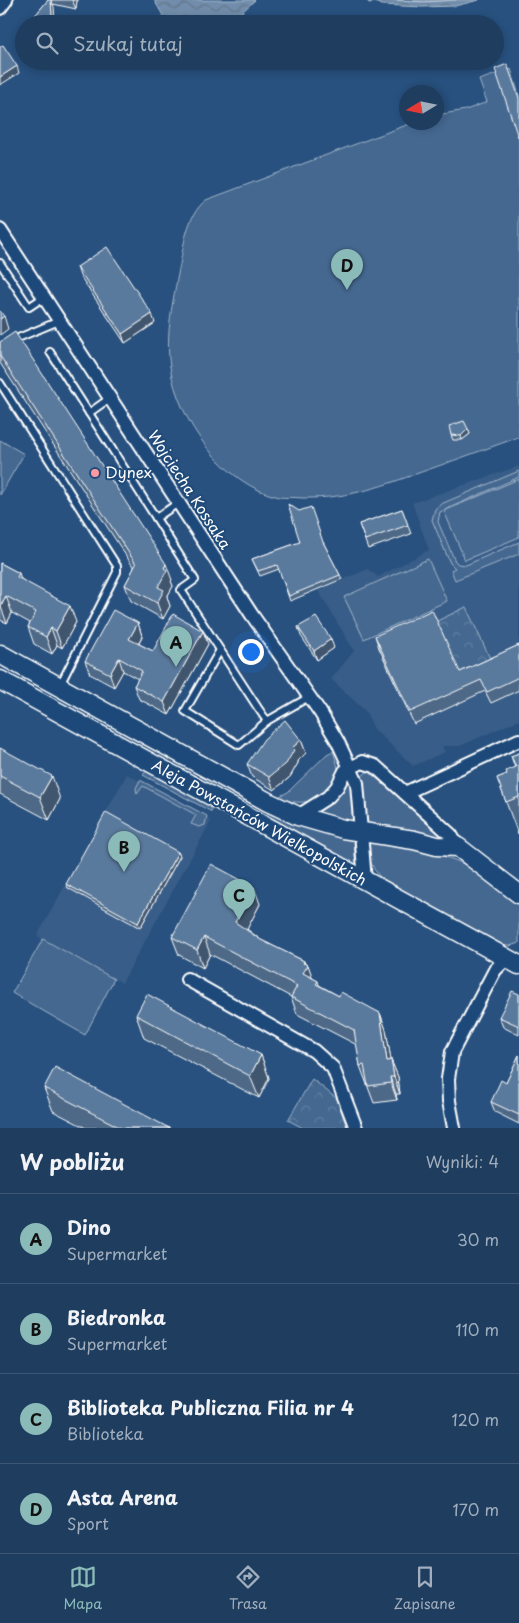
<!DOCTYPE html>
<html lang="pl">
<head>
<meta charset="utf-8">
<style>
	body { margin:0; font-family:"Playpen Sans",sans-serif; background:#2b4868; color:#f1f3f6 }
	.compass { position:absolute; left:399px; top:85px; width:45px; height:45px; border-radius:50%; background:#1e3d5f; box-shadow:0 2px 8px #0003; rotate:260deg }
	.you { position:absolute; left:250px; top:651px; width:18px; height:18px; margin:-12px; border:4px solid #fff; border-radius:50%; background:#1a73e8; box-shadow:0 0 0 8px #1a73e833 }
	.badge { display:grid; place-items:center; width:32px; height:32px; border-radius:50%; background:#8bbbb9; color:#111; font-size:16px; font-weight:700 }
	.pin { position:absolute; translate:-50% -41px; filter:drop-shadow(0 1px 2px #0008) }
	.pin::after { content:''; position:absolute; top:26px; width:18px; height:15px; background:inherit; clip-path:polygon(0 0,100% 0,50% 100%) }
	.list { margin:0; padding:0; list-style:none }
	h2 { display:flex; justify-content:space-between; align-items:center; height:65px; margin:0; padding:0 20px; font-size:21px }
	h2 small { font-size:16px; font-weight:400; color:#a1aebd }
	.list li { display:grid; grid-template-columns:32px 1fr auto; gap:15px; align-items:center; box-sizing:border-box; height:90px; padding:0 20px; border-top:1px solid #3c5674 }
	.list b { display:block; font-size:19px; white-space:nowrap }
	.list p { margin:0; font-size:16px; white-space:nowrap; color:#a1aebd }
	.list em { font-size:16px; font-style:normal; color:#a1aebd }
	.icon { flex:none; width:28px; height:28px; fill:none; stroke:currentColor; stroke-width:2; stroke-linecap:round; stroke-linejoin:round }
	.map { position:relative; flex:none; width:519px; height:1128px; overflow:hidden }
	.search { position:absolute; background:#1e3d5f; box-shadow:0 2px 8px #0003; left:15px; right:15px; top:15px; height:55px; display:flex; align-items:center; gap:12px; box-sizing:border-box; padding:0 18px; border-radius:28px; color:#a1aebd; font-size:19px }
	.sheet { height:425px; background:#1e3d5f }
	nav { display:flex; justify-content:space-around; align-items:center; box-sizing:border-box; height:70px; border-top:1px solid #3c5674; background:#1e3d5f; font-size:14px; color:#a1aebd }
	nav a { display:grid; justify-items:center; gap:2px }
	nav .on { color:#8bbbb9 }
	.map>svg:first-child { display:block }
	.built { fill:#375d88 }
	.grass { fill:#446890; stroke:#a2b4c8 }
	.park { fill:url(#park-crowns); stroke:#a2b4c8 }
	.water { fill:url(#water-waves); stroke:#aabbcd }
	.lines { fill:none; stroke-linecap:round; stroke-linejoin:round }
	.shore { stroke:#c6d1dd; stroke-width:1 }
	.lane-casing { stroke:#fff; stroke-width:10 }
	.street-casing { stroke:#fff; stroke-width:16 }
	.secondary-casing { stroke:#fff; stroke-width:21 }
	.lane { stroke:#1f4a7a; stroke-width:6 }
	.street { stroke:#1f4a7a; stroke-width:12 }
	.secondary { stroke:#1f4a7a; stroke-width:18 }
	.wall { fill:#4d6987; stroke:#fff }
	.shaded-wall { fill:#3f556e; stroke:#fff }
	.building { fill:#5a7a9d; stroke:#fff }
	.poi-dot { fill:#ff9aa2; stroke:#1f4a7a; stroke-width:2 }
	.labels { text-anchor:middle; stroke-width:4; stroke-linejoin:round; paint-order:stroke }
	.poi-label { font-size:15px; fill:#fff; stroke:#1f4a7a; text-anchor:start }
	.street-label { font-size:15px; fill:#fff; stroke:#1f4a7a }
</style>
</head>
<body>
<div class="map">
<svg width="519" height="1128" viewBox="0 0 519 1128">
	<defs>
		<pattern id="park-crowns" width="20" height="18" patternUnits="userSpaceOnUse" patternTransform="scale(1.25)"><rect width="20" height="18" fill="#446890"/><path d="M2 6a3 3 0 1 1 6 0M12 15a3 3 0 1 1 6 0" fill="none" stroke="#607fa1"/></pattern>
		<pattern id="water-waves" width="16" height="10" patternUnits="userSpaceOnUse" patternTransform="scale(1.25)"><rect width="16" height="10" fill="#718dab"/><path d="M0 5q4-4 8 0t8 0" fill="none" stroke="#64768a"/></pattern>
	</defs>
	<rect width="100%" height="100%" fill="#28517f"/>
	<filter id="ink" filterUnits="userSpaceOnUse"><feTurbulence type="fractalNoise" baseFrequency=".02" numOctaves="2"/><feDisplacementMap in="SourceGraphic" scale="10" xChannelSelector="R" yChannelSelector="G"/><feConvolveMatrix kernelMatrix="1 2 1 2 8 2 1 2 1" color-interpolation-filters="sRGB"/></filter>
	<g filter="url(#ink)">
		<g class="built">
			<path d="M519 466V720L460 746H442L445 752 413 766 374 729 366 712 331 679 354 651 318 590 368 569 378 577 429 550 412 503Z"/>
			<path d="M127 774 211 821 122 983 37 936Z"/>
		</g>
		<g class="grass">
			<path d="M511 69 519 95V437C489 448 460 458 430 469 384 485 351 499 302 498 294 497 286 498 279 497 224 485 178 420 170 367 165 334 173 301 179 269 184 246 186 216 206 200L412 123 436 122 437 115 466 110 487 102 479 80Z"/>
			<path d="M0 440 24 454 0 495Z"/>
			<path d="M519 471V477L440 512 438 522 455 561 458 564 466 565 519 542V554L455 580 451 570 455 568 450 563 432 520 435 509 441 504Z"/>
			<path d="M519 479V537L465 560 444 511Z"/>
			<path d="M428 559 447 601 364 639 344 597Z"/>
			<path d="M333 751C335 758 338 764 338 771 337 776 334 781 331 785 319 804 297 806 278 797L288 792 327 754Z"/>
			<path d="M146 771H147L206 803 211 808 212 812 143 775Z"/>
			<path d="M368 771 446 837V841L367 825 362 776Z"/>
			<path d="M348 778H350L353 822 352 823 314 813C331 806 340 794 348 778Z"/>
			<path d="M140 780 207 816 205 825 199 827 191 824 196 815 143 786 137 794 136 788Z"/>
			<path d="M269 812 300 826 354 840 355 857 358 866 357 867 266 816Z"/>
			<path d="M367 842C403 847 443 851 475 870 490 880 505 892 519 902V943L510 946H501L385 882C371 868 369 861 367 842Z"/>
			<path d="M43 939 114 979 85 1035 12 993Z"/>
		</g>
		<g class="park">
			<path d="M466 607 495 669 464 684 437 621Z"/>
			<path d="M312 1079 337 1099 347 1128H303L288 1120Z"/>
		</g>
		<g class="water">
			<path d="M154 0H255L229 24H168Z"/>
			<path d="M366 0H479L455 6 422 7 382 5 375 2 369 3Z"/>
		</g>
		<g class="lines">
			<path class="shore" d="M395 0 423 2 456 0"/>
			<g class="lane-casing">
				<g id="lane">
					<path d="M0 263 29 307 44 297"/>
					<path d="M0 350 18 338 59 321"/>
					<path d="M50 352 89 413"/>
					<path d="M0 383 117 566V572L60 685"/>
					<path d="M110 398 89 413 156 518"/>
					<path d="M178 503 156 518 195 580 181 590 258 708 267 721 309 697"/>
					<path d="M220 650 185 711 239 745 267 721"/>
				</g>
			</g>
			<g class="street-casing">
				<g id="street">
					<path d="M0 8 6 0"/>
					<path d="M0 230 252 615 320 712 338 742 357 783 365 881"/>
					<path d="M405 793 519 740"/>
					<path d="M298 816 328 797 337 787 345 771 362 762 375 766 451 835 458 847"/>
					<path d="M187 979 314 1051 333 1068 356 1128"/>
					<path d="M454 1128 449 1101 448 1079 452 1052 495 970 507 958"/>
				</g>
			</g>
			<g class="secondary-casing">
				<g id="secondary">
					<path d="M0 654 268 802 298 816 343 829 414 840 437 846 458 847 519 894"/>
					<path d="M0 680 519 965"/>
				</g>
			</g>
			<use href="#lane" class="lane"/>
			<use href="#street" class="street"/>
			<use href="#secondary" class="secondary"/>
		</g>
		<g class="wall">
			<path d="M48 0H77L76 9 53 4 55 18 28 24Z"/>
			<path d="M77 267 155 323 125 343 80 276Z"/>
			<path d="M0 342 172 580 171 581 173 586 167 597 170 606 163 619 131 601 125 585 134 568 0 363Z"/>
			<path d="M468 429 470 434 462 440H453L451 435Z"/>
			<path d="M402 509 411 534 368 549 359 524Z"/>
			<path d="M300 542H323L342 579 290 601 279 569 260 576 252 559Z"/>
			<path d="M0 563 19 573 21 579 76 622 62 648 57 645 52 654 34 644 28 627 30 623 12 613 7 623 0 620Z"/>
			<path d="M138 623 142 636 139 644 153 651 208 644 169 715 139 699 134 686 138 679 123 671 114 687 90 674 85 661Z"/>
			<path d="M298 627 334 648 317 660 301 636Z"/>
			<path d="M375 636 460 672 519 645V690L491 703 485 691 414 724 379 648Z"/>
			<path d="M301 740 306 753 298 761V763L290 777 274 790 252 777 247 764Z"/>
			<path d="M0 748 60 799 49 820 0 794Z"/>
			<path d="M519 753V833L518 834 497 778 507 774 515 768 511 756Z"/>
			<path d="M178 852 180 856 140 928 68 888 66 884Z"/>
			<path d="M260 904 247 929 261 940 304 961 305 964 308 965 312 978 318 981 319 985 339 996 380 1013 386 1030 391 1060 398 1077 400 1094H396L397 1100 374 1103 360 1066 357 1045 297 1014 291 997 210 954 203 968 179 955 172 937Z"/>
			<path d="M519 994V1035L503 1027 499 1017Z"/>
			<path d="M136 1015 261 1055 269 1078 259 1098 144 1038Z"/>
			<path d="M519 1055V1124L495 1112 491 1102 506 1083Z"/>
			<path d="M44 1088 170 1128H86L53 1111Z"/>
		</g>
		<g class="shaded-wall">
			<path d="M51 0 54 7 55 24 52 16Z"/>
			<path d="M72 0H77L76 9Z"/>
			<path d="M17 66 19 73 0 85V77Z"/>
			<path d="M152 314 155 323 125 343 122 334Z"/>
			<path d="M4 316 8 329 0 335V319Z"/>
			<path d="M468 429 470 434 462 440 461 436Z"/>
			<path d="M166 564 172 580 171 581 173 586 167 597 170 606 163 619 157 603 158 587 164 568Z"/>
			<path d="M6 596 12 613 7 623 1 607Z"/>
			<path d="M70 606 76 622 62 648 56 631Z"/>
			<path d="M138 623 142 636 134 652 129 639Z"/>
			<path d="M51 628 57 645 52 654 46 637Z"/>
			<path d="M203 631 208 644 169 715 164 702Z"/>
			<path d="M331 639 334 648 317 660 314 651Z"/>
			<path d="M119 658 123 671 114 687 110 674Z"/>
			<path d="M301 740 306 753 298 761V763L290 777 274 790 269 777 292 748Z"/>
			<path d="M52 776 60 799 49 820 40 797Z"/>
			<path d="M178 852 180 856 140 928 138 923Z"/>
			<path d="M254 887 260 904 242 939 235 922Z"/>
			<path d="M204 937 210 954 203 968 197 950Z"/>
			<path d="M304 961 306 968 308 965 314 982 303 973V963Z"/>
			<path d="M380 1013 386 1030 394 1078 387 1061Z"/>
			<path d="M261 1055 269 1078 259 1098 250 1076Z"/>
			<path d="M391 1060 398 1077 400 1094 394 1077Z"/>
			<path d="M390 1077 396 1094 397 1100 391 1083Z"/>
		</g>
		<g class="building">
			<path d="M48 0H51L52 16 61 24H28Z"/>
			<path d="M3 45 17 66 0 77V47Z"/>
			<path d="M507 64 519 98V137H518L495 69Z"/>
			<path d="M107 247 152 314 122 334 77 267Z"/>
			<path d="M0 311 4 316 0 319Z"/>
			<path d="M15 332 166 564 164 568 167 570 158 587 164 590 157 603 125 585 136 564 0 356V342Z"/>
			<path d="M464 421 468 429 461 436 451 435 449 426Z"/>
			<path d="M288 504 299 511 311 507 323 542 340 575 289 596 277 565 258 571 252 559 300 542Z"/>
			<path d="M402 509 408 525 365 540 359 524Z"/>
			<path d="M0 563 19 573 17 577 70 606 56 631 51 628 46 637 28 627 36 612 6 596 0 606Z"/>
			<path d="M113 610 138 623 129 639 153 651 173 614 203 631 164 702 134 686 142 671 119 658 110 674 85 661Z"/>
			<path d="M432 610 460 672 519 645V677L487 692 481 680 410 712 375 636Z"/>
			<path d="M316 617 331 639 314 651 298 627Z"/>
			<path d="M285 720 301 740 292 748 294 750 286 764 269 777 247 764 264 739Z"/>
			<path d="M0 748 52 776 40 797 0 776Z"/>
			<path d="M519 753V797L506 802 497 778 507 774 506 771 516 767 511 756Z"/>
			<path d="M106 812 178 852 138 923 66 884Z"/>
			<path d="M211 864 254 887 235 922 261 940 304 961 303 963 308 965 303 973 318 981 316 984 339 996 341 992 380 1013 387 1061 391 1060 394 1077H390L391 1083 368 1086 364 1065 360 1066 354 1030 291 997 297 986 204 937 197 950 172 937Z"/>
			<path d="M512 991 519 994V1026L499 1017Z"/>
			<path d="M147 994 261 1055 250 1076 136 1015Z"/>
			<path d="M519 1055V1115L491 1102 501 1080 506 1083Z"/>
			<path d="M55 1067 169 1128H121L44 1088Z"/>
		</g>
	</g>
	<circle class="poi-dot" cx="95" cy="473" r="5"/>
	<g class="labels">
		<g class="poi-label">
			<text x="105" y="478">Dynex</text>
		</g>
		<g class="street-label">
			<text transform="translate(189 490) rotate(57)" y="5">Wojciecha Kossaka</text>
			<text transform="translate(259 823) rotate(29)" y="5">Aleja Powstańców Wielkopolskich</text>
		</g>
	</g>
</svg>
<svg class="compass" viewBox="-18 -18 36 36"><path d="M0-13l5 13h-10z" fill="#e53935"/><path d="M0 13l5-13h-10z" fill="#a1aebd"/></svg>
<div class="you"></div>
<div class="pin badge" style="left:176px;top:667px">A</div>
<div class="pin badge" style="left:124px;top:872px">B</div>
<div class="pin badge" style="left:239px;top:920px">C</div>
<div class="pin badge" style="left:347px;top:290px">D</div>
<div class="search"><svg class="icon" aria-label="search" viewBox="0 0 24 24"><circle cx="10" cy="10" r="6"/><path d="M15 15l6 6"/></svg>Szukaj tutaj</div>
</div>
<section class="sheet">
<h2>W pobliżu<small>Wyniki: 4</small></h2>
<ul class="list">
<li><span class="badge">A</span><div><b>Dino</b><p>Supermarket</p></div><em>30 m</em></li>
<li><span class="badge">B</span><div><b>Biedronka</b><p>Supermarket</p></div><em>110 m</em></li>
<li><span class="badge">C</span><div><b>Biblioteka Publiczna Filia nr 4</b><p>Biblioteka</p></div><em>120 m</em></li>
<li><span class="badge">D</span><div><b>Asta Arena</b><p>Sport</p></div><em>170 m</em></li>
</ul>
</section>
<nav>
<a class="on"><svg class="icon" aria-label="map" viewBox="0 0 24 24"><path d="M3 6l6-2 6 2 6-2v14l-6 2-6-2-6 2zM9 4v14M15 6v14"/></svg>Mapa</a>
<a><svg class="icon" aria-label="directions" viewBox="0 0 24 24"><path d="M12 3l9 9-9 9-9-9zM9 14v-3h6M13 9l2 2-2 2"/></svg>Trasa</a>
<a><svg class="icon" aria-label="saved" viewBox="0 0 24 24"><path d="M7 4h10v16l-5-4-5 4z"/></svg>Zapisane</a>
</nav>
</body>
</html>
